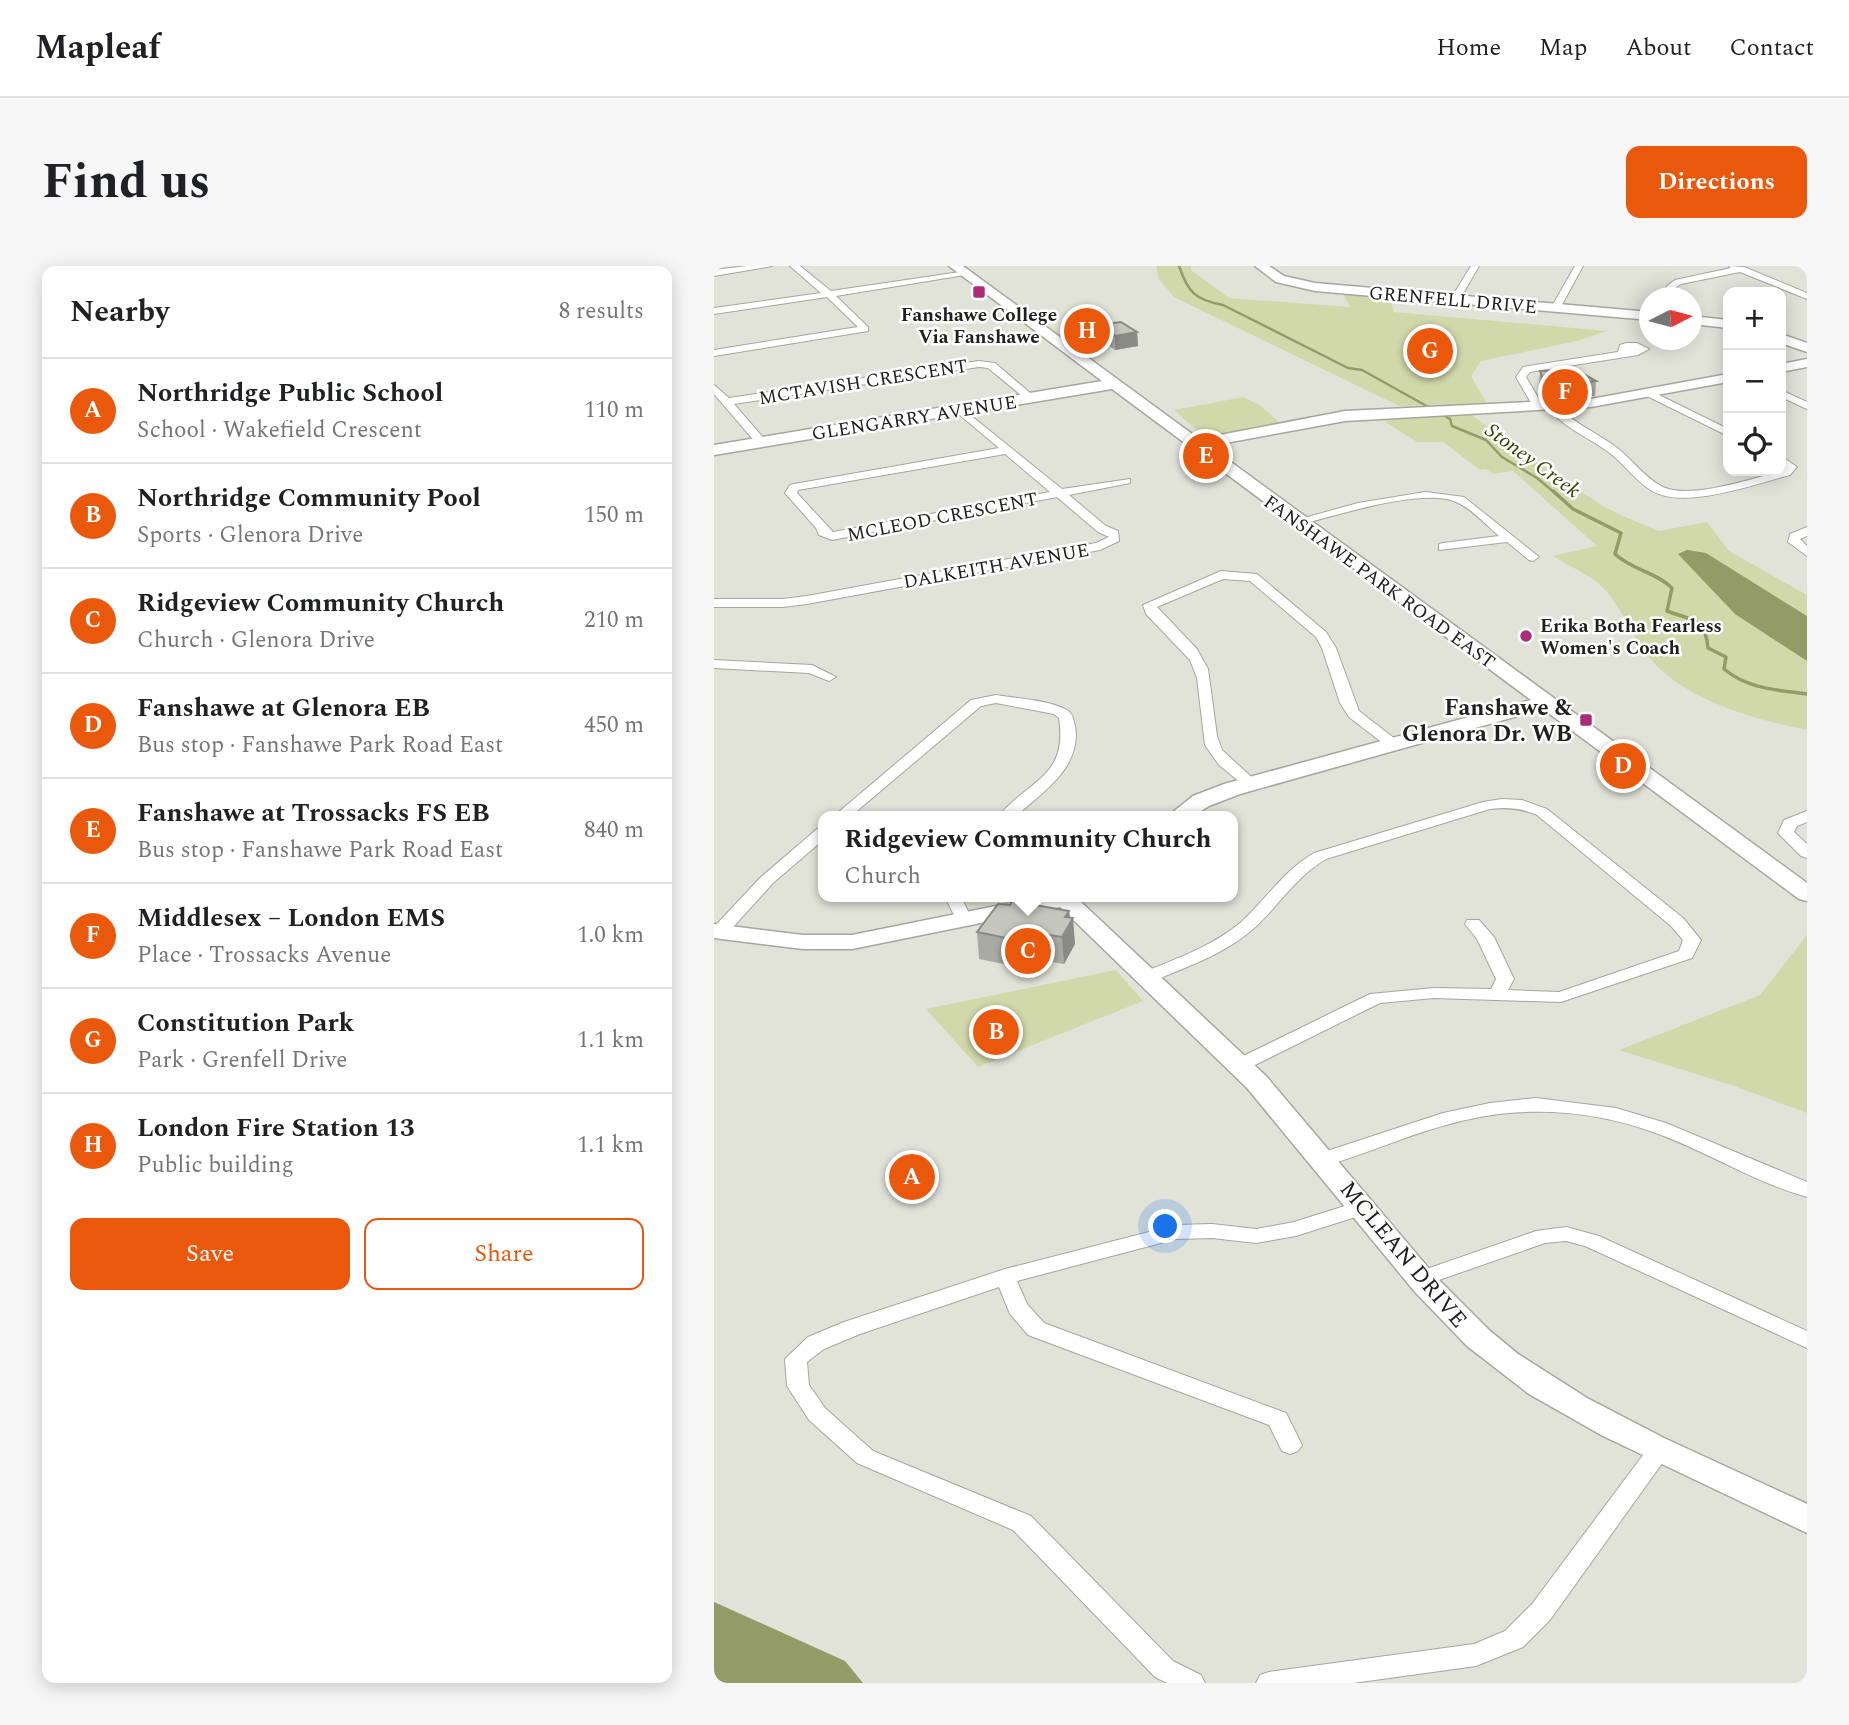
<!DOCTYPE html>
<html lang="en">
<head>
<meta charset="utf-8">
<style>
	body { margin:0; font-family:Spectral,serif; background:#f6f6f6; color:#202124 }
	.controls { position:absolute; right:21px; top:21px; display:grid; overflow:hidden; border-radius:14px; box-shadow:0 4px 18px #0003 }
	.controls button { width:63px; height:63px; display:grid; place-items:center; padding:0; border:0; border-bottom:2px solid #e0e0e0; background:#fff; color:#202124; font:35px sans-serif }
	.compass { position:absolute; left:925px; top:21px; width:63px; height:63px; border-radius:50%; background:#fff; box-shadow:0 4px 18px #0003; rotate:84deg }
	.you { position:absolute; left:452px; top:961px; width:24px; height:24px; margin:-18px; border:5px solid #fff; border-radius:50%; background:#1a73e8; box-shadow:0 0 0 10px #1a73e833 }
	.badge { display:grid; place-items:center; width:46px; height:46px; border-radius:50%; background:#ea580c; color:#fff; font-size:23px; font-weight:700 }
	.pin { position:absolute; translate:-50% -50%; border:4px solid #fff; box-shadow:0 2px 7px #0006 }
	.popup { position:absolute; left:104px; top:545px; width:420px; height:91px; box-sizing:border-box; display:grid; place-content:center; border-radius:14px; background:#fff; filter:drop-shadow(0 2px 5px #0005); font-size:23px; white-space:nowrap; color:#757577 }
	.popup b { font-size:26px; color:#202124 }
	.popup::after { content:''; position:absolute; left:50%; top:100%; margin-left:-14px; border:14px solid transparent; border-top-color:#fff }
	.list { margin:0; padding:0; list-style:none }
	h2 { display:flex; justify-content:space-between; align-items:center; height:91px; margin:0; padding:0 28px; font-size:30px }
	h2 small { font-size:23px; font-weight:400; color:#757577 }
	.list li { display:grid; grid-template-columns:46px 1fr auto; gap:21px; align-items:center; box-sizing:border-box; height:105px; padding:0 28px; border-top:2px solid #e0e0e0 }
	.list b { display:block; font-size:26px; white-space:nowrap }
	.list p { margin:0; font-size:23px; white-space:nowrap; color:#757577 }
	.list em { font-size:23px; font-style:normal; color:#757577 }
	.actions { display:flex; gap:14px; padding:21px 28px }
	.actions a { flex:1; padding:16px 0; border:2px solid #ea580c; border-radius:14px; text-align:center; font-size:24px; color:#ea580c }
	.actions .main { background:#ea580c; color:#fff }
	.icon { flex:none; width:38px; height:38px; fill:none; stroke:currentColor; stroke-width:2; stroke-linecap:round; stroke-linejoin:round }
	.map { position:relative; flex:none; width:1093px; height:1417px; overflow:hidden; border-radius:14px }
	header { display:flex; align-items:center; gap:42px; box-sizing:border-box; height:98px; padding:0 35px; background:#fff; border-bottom:2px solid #e0e0e0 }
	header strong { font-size:33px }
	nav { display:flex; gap:38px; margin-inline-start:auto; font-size:24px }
	.intro { display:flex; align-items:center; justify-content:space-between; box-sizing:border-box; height:168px; padding:0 42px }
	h1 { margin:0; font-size:49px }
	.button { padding:18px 32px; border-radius:14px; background:#ea580c; color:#fff; font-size:24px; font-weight:700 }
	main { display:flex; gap:42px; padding:0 42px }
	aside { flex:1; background:#fff; border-radius:14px; box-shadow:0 4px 18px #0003 }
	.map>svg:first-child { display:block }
	.green { fill:#d1d9ab }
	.water { fill:#939b67 }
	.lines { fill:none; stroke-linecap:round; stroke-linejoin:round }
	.stream-far1 { stroke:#939b67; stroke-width:2.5 }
	.stream { stroke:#939b67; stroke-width:3.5 }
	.street-casing { stroke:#a5a79e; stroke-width:2 }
	.secondary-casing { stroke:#a5a79e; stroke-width:3 }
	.street { fill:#fff; fill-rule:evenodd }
	.secondary { fill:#fff; fill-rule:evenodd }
	.wall { fill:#a9aba3 }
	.shaded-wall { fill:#8a8b85 }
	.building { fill:#c5c7be; stroke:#8a8b85; stroke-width:2 }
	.poi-dot { fill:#ae2c77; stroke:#fff; stroke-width:2.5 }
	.labels { text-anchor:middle; stroke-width:5; stroke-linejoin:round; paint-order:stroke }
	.far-street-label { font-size:19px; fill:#20211e; stroke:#fff }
	.far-poi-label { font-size:19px; font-weight:bold; fill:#20211e; stroke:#fff }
	.far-water-label { font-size:21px; font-style:italic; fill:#393f00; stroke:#fff }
	.poi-label { font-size:23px; font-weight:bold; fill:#20211e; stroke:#fff; text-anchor:end }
	.street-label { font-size:23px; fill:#20211e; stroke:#fff }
</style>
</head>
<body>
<header>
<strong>Mapleaf</strong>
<nav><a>Home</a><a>Map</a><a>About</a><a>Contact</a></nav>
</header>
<div class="intro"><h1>Find us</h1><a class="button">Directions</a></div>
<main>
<aside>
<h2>Nearby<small>8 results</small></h2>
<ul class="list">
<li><span class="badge">A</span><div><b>Northridge Public School</b><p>School · Wakefield Crescent</p></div><em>110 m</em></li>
<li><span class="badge">B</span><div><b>Northridge Community Pool</b><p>Sports · Glenora Drive</p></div><em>150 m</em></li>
<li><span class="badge">C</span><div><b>Ridgeview Community Church</b><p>Church · Glenora Drive</p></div><em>210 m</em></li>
<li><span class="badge">D</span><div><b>Fanshawe at Glenora EB</b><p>Bus stop · Fanshawe Park Road East</p></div><em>450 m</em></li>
<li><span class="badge">E</span><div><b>Fanshawe at Trossacks FS EB</b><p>Bus stop · Fanshawe Park Road East</p></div><em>840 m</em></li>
<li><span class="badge">F</span><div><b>Middlesex – London EMS</b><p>Place · Trossacks Avenue</p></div><em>1.0 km</em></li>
<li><span class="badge">G</span><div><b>Constitution Park</b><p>Park · Grenfell Drive</p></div><em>1.1 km</em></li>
<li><span class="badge">H</span><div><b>London Fire Station 13</b><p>Public building</p></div><em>1.1 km</em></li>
</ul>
<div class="actions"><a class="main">Save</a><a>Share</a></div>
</aside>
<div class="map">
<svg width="1093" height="1417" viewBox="0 0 1093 1417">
	<rect width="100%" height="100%" fill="#e1e3d9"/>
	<g class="green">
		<path d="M442 0H477V4L515 32 636 41 629 27 676 32 680 46 893 65 863 75 767 95 757 110 773 138 685 140 460 31 445 13Z"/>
		<path d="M530 131 547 140 566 157 492 172 460 144Z"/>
		<path d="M754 146 813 190 889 240 911 251 945 265 993 256 1015 285 1093 329V350L964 288 1093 395V464C1040 453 975 436 937 394 919 373 905 335 885 318 872 307 853 299 839 290L883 280 799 205 779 208 772 203 766 204 729 176H703L673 157 668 150Z"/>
		<path d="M1093 669V847L1017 819 905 784 1046 729Z"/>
		<path d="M402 704 429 735 264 801 212 743Z"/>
	</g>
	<g class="water">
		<path d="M973 284 992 287 1093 350V395L1021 348 964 288Z"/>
		<path d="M284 748 306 775 281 784 257 757Z"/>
		<path d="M0 1336 131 1395 149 1417H0Z"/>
	</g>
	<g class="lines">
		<g class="stream-far1">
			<path d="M465 0C474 26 481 34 509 39L634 102 648 104 718 143"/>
			<path d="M726 147 736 153 738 160 772 174 788 191 823 212 841 227"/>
		</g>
		<path class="stream" d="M839 225 859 243 907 267 901 288C918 304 942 306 958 322L953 345C979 355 991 351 994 382L1012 391 1010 403C1034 423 1063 424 1093 428"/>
		<g class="street-casing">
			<g id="street">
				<path d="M33 0H58L0 10V4Z"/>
				<path d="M76 0H86L117 25 253 5 257 8 122 30 154 61V65L0 90V84L144 61 113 31 0 48V42L107 27Z"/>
				<path d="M757 0H765L744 36H738L736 34Z"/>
				<path d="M861 0H869L845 44H839L837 42Z"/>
				<path d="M1015 0 1030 1 1093 27V33L1026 6 967 18 962 21 959 32H950L953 20 961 14 1017 2Z"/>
				<path d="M912 77H923L935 83 924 89 816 106 812 111 829 140 828 142H820L802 111 809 101 904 86 906 79Z"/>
				<path d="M265 95 281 97 322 132 313 134 274 102 265 101 20 138 53 176 47 179 43 178 0 128V119L15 132Z"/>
				<path d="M935 124 1014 163V170L931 129V125Z"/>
				<path d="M1067 124 1093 136V143L1067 131Z"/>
				<path d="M834 138H842C858 157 882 166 902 181 918 193 930 211 947 220 974 235 1039 212 1068 205L1071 201 1067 198V190L1083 201 1076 209C1041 218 971 244 938 225 921 215 909 196 893 185 872 170 848 161 833 140Z"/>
				<path d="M245 140 348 223 416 213V217L355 229 392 260 404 265 405 275 386 284 93 338 69 341H0V333H69L93 330 382 277 395 271 384 266 343 231 118 274 105 269 102 262 71 227 76 219 80 218 285 182 241 145V141ZM291 188 336 226 119 266 83 227 84 224Z"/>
				<path d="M711 226 750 231 825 291 819 295 815 294 793 276 725 284V278L729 277 785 270C772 259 757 242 742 236 710 221 620 250 585 259L579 255 644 237Z"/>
				<path d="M1093 261V270L1086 273 1093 280V290L1074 276 1076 268Z"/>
				<path d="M507 305 543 308 612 366 622 382 645 445 685 476 687 479 685 482H675L635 451 626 437 608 382 602 371 536 315 509 313 443 341 483 383 494 403 503 470 508 484 545 518 537 523 532 521 505 499 491 479 483 412 476 394 432 348 429 339Z"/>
				<path d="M0 394 98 399 122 411 115 415 95 407 0 402Z"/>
				<path d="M282 429C301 432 334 434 351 443 359 447 359 452 361 460 368 501 329 526 302 550H285C316 512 354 512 345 452L340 448 282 437 267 440 137 550H120L257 434Z"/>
				<path d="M788 533 808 534 833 543 969 652 987 674 978 692 847 736 720 732 666 737 533 803H519L517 799 519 795 656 728 720 722 777 723 782 713 763 673 751 658 753 654H765L780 671 800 713 794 724 845 726 965 685 969 674 957 660 823 549C807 542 793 541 776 543L612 593C581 611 564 641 538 664 509 689 472 701 437 716L431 717 422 712 425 708C459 694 497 681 526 657 552 634 570 604 600 587L769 536Z"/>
				<path d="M1093 545V556L1083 560 1080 566 1093 578V592L1087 590 1064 567 1070 554Z"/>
				<path d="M109 561V574L59 617 11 670H0V661L47 611 103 563Z"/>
				<path d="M231 631H247L258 653 256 657H244Z"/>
				<path d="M822 832 902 842 952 857 1093 916V931C1039 916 989 883 936 865 870 842 799 839 732 859 691 870 652 888 611 900L604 898 601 893 604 888 729 847 776 837Z"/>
				<path d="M650 934 657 936 660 941 657 946 582 970 542 977 498 972 462 973 303 1015 313 1038 330 1057 572 1147 588 1179 584 1185 576 1188 568 1185 555 1159 314 1069 296 1048 285 1021 146 1068 110 1083 93 1096 95 1119 111 1142 159 1185 317 1250 459 1395 487 1409 491 1417H453L441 1411 299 1264 143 1197 95 1154 73 1120 71 1093 94 1071 130 1056 291 1003 462 959 498 958 542 963 580 956Z"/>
				<path d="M852 961 885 970 1093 1065V1082L871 980 852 975 831 977 705 1021 698 1018 694 1013 698 1008 822 965Z"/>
				<path d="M946 1174 954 1177 958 1183 954 1189 836 1354 809 1381 762 1400 639 1417H542L546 1409 555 1406 760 1378 791 1365 818 1338 938 1177Z"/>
			</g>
		</g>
		<g class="secondary-casing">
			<g id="secondary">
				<path d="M235 0H249L485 173 631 145 877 133 1014 108V116L877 141 631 155 495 180 1093 617V635L1085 633 829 443 526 528 495 540 479 550H454L479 530 510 518 817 434 398 123 0 189V179L388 115Z"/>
				<path d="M541 0H555L570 10 601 17 936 46V54L601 25 562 16Z"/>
				<path d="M978 50 1014 54V62L978 58Z"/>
				<path d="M1067 68 1093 77V86L1067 77Z"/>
				<path d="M1093 93V101L1067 106V98Z"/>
				<path d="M327 631H371L367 636 552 810 722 1011 775 1064 804 1088 873 1132 950 1172 1093 1238V1267L889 1170 815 1128 753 1080 701 1026 533 822 346 641 138 683H89L0 672V658L89 669H138Z"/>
			</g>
		</g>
		<use href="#street" class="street"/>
		<use href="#secondary" class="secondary"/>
	</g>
	<g class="wall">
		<path d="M385 59 423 66 424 80 401 84 386 74Z"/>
		<path d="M826 105 882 115 881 130 830 133 825 120Z"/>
		<path d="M355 645 361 678 350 698 319 693 309 694 305 701 265 693 263 666Z"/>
	</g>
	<g class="shaded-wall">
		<path d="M423 66 424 80 401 84V70Z"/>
		<path d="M355 645 356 658 359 652 361 678 350 698 348 671 351 651Z"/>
		<path d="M317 666 319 693 309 694 305 701 302 674 307 667Z"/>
	</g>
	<g class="building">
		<path d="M407 56 423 66 401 70 385 59Z"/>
		<path d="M862 104 882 115 831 118 826 105Z"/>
		<path d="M298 635 355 645 351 651 359 652 348 671 317 666 307 667 302 674 263 666 284 638 296 639Z"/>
	</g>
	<g class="poi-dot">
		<rect x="258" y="19" width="14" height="14" rx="3.5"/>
		<circle cx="812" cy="370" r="7"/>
		<rect x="865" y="447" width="14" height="14" rx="3.5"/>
	</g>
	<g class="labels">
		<g class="far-street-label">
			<text transform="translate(739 33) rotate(5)" y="7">GRENFELL DRIVE</text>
			<text transform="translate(149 115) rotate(-9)" y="7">MCTAVISH CRESCENT</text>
			<text transform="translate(200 151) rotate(-9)" y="7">GLENGARRY AVENUE</text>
			<text transform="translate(228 250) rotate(-11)" y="7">MCLEOD CRESCENT</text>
			<text transform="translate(282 299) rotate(-10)" y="7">DALKEITH AVENUE</text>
			<text transform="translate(666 315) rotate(36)" y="7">FANSHAWE PARK ROAD EAST</text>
		</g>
		<g class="far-poi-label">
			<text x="265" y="55">Fanshawe College<tspan x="265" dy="22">Via Fanshawe</tspan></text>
			<text x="826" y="366" text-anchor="start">Erika Botha Fearless<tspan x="826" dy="22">Women's Coach</tspan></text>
		</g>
		<g class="far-water-label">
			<text transform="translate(819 194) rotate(36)" y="7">Stoney Creek</text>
		</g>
		<g class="poi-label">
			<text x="858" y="449">Fanshawe &amp;<tspan x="858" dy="26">Glenora Dr. WB</tspan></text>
		</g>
		<g class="street-label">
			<text transform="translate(690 988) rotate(50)" y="8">MCLEAN DRIVE</text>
		</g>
	</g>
</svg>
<div class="controls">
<button>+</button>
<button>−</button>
<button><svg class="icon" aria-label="locate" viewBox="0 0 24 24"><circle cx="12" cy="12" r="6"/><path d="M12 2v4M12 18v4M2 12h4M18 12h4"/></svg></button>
</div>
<svg class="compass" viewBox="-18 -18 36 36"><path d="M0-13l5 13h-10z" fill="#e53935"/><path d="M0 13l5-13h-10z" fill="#757577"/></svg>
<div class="you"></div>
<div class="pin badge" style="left:198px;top:911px">A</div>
<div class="pin badge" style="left:282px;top:766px">B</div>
<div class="pin badge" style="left:314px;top:685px">C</div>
<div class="popup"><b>Ridgeview Community Church</b>Church</div>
<div class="pin badge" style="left:909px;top:500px">D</div>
<div class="pin badge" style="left:492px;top:190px">E</div>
<div class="pin badge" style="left:851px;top:126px">F</div>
<div class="pin badge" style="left:716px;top:85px">G</div>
<div class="pin badge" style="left:373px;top:65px">H</div>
</div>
</main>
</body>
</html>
